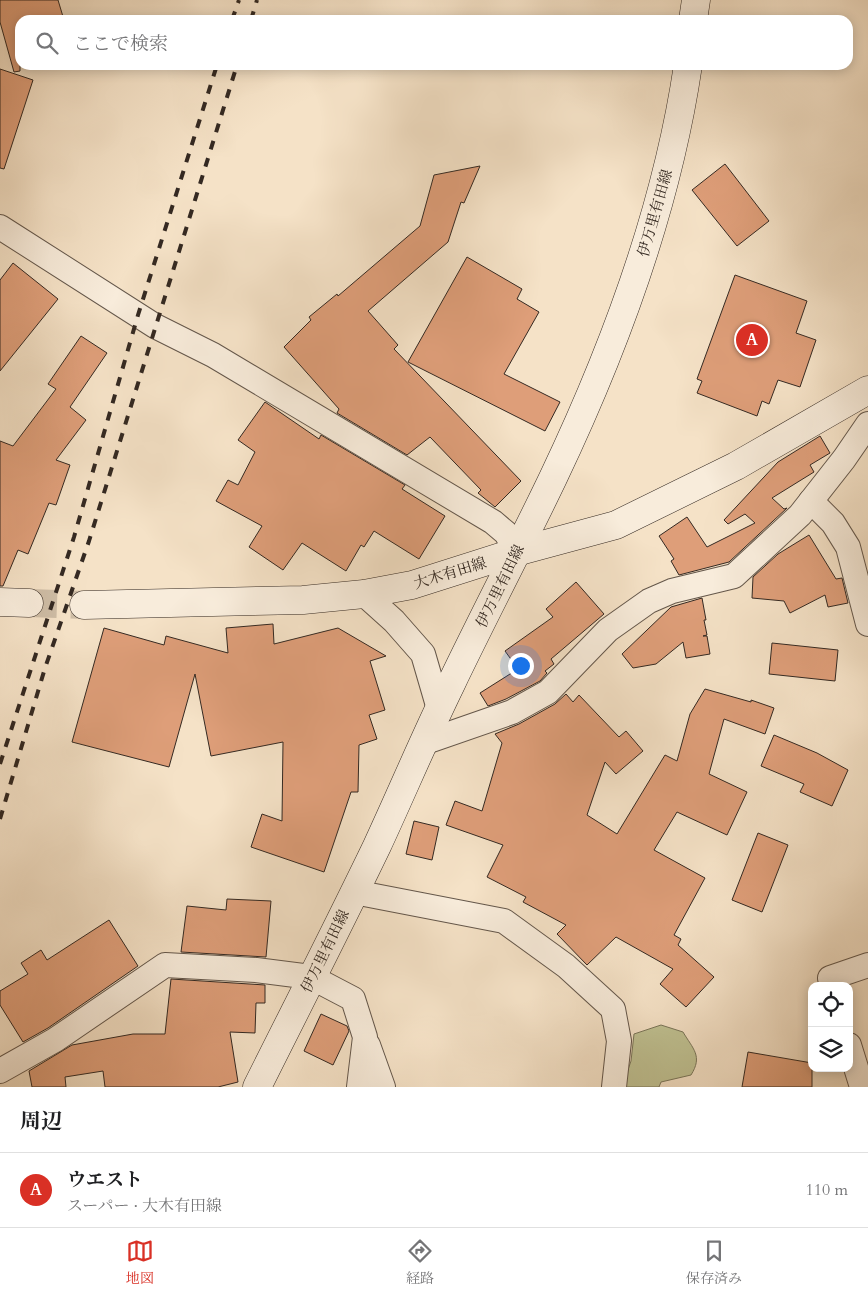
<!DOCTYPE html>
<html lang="ja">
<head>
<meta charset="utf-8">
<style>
	body { margin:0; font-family:Cardo,"Noto Serif JP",serif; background:#f6f6f6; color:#202124 }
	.controls { position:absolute; right:15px; bottom:15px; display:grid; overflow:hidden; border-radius:10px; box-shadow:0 2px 12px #0003 }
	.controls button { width:45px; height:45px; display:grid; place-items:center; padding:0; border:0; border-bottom:1px solid #e0e0e0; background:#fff; color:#202124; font:25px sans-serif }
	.you { position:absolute; left:520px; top:665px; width:18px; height:18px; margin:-12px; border:4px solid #fff; border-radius:50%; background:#1a73e8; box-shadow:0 0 0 8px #1a73e833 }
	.badge { display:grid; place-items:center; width:32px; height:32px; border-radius:50%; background:#d93025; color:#fff; font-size:16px; font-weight:700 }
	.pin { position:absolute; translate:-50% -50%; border:2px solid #fff; box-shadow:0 1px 5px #0006 }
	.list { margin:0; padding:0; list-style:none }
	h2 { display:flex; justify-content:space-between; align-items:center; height:65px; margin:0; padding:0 20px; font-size:21px }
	h2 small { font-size:16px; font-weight:400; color:#757577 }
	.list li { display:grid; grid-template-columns:32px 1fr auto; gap:15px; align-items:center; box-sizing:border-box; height:75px; padding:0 20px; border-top:1px solid #e0e0e0 }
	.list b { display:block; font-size:19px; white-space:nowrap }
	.list p { margin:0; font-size:16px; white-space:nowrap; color:#757577 }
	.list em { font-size:16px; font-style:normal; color:#757577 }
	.icon { flex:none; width:28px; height:28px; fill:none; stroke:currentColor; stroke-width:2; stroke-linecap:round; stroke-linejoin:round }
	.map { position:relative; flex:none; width:868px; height:1087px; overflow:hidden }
	.search { position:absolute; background:#fff; box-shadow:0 2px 12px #0003; left:15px; right:15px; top:15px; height:55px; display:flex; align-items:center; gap:12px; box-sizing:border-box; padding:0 18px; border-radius:15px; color:#757577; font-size:19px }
	.sheet { height:140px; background:#fff }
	nav { display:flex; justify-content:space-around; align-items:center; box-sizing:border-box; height:70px; border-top:1px solid #e0e0e0; background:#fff; font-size:14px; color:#757577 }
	nav a { display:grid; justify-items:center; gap:2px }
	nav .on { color:#d93025 }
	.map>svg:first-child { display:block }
	.green { fill:#c0c293; stroke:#7a765a }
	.building { fill:#de9e79; stroke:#342922 }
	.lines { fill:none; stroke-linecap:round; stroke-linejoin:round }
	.secondary-tunnel { stroke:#cebda6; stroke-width:28; stroke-dasharray:28 14; stroke-linecap:butt }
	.street-casing { stroke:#64574b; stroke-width:26 }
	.secondary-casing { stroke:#342922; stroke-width:29 }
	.street { stroke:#f8ecdb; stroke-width:24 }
	.secondary { stroke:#f8ecdb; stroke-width:28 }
	.rail { stroke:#342922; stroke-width:4; stroke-dasharray:9 9; stroke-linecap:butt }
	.labels { text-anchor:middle; stroke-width:4.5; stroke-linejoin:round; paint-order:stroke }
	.street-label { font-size:15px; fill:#342922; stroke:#f8ecdb }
</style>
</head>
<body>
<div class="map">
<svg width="868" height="1087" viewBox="0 0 868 1087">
	<rect width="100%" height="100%" fill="#f5e2c7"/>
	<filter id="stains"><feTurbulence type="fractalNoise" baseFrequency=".004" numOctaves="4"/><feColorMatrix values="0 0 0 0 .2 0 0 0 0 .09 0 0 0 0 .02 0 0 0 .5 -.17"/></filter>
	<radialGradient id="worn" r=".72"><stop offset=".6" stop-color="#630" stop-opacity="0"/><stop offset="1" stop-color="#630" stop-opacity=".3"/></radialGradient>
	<path class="green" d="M661 1025 683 1032C693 1049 703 1056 691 1075L661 1082 659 1087H622L631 1061 634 1034Z"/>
	<g class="building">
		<path d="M0 0H58L64 20H20V71L14 72 0 22Z"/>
		<path d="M0 69 33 80 4 169 0 168Z"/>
		<path d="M725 164 769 221 737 246 692 190Z"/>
		<path d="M480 166 464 203 461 202 448 242 368 311 398 345 394 349 521 481 495 507 478 493 481 490 430 437 407 455 337 413 339 409 284 347 311 320 309 317 337 294 338 296 420 226 434 175Z"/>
		<path d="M467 257 522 289 517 299 539 312 504 374 560 402 545 431 408 362Z"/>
		<path d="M13 263 58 299 0 371V280Z"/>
		<path d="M735 275 807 301 796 333 816 340 800 387 778 380 769 404 762 401 757 416 697 393 702 381 697 379Z"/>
		<path d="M81 336 107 353 70 407 86 420 56 460 70 465 56 505 49 503 28 554 18 550 3 586H0V441L13 446 56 389 48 384Z"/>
		<path d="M265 402 319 439 321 435 405 485 402 489 445 516 419 559 374 531 364 547 361 545 346 571 302 543 283 570 249 547 262 526 216 501 228 480 238 485 255 452 238 440Z"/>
		<path d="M820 436 830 453 810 465 814 472 772 498 784 509 787 508 729 562 679 575 671 561 674 559 659 536 687 517 707 547 755 523 745 514 728 524 724 520 778 462Z"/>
		<path d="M809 535 836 579 842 578 848 603 828 607 825 595 790 613 784 601 752 598 753 577 778 554Z"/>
		<path d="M576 582 604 614 551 659 554 664 545 671 547 673 540 681 506 699 488 706 480 693 518 669 505 651 553 617 546 609Z"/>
		<path d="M702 598 706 620H704L707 635 703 636H707L710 654 686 658 683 642 656 664 633 668 622 654 671 607Z"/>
		<path d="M273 624 274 644 338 628 386 656 370 661 385 710 369 715 377 739 359 745 358 792H351L324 872 251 847 262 814 282 821 283 742 211 756 195 674 169 767 72 742 104 628 164 645 166 636 228 653 226 628Z"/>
		<path d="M772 643 838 650 835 681 769 674Z"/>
		<path d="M705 689 751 702V700L774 708 765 734 724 719 709 774 747 792 727 835 677 812 654 850 705 878 674 935 681 939 678 945 714 977 686 1007 660 984 673 969 616 937 587 965 557 934 566 925 523 902 526 897 487 877 503 845 446 825 455 801 482 811 502 743 495 734 519 724 555 704 566 694 573 702 579 695 619 737 626 731 643 751 616 774 605 762 587 815 617 834 665 755 677 761 690 714Z"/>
		<path d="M774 735 817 753 848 770 832 806 800 792 804 784 761 766Z"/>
		<path d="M414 821 439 827 432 860 406 854Z"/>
		<path d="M758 833 788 845 762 912 732 900Z"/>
		<path d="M227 899 271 901 266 957 181 952 187 906 226 910Z"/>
		<path d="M109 920 138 966 48 1028 23 1042 0 1005V991L28 974 21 963 41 950 47 960Z"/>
		<path d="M171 979 265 985V1003H256L255 1033 230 1032 238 1082 218 1087H105L103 1071 65 1077 66 1087H32L29 1071 72 1045 133 1034H165Z"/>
		<path d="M321 1014 347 1026 349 1031 333 1065 304 1051Z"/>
		<path d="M748 1052 812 1063V1087H742Z"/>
	</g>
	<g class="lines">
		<path class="secondary-tunnel" d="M29 603 84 605"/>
		<g class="street-casing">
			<g id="street">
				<path d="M0 227 155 326 213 355 493 522 506 533 516 552"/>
				<path d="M811 501 833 523 848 547 868 624"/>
				<path d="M364 594 394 621 423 654 439 709"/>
				<path d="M423 743 512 712 548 692 608 630 649 601 672 591 734 576 800 515 844 459 868 424"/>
				<path d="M354 892 504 921 566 966 613 1009 619 1041 614 1087"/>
				<path d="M832 986 830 978 868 965"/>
				<path d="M368 1045 383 1087"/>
				<path d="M849 1045 862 1087"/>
				<path d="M0 1071 55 1040 165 965 256 970 311 977 353 999 365 1037 359 1087"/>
			</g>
		</g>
		<g class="secondary-casing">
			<g id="secondary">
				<path d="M693 20 696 0"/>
				<path d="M0 602 29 603"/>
				<path d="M84 605 303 600 364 594 412 585 516 552 616 525 736 466 868 390"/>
				<path d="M257 1087C297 1007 338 927 377 846 402 792 425 737 451 684 484 615 520 547 553 478 615 348 667 208 688 65"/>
			</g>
		</g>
		<use href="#street" class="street"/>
		<use href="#secondary" class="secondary"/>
		<g class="rail">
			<path d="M232 20 239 0"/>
			<path d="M251 20 257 0"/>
			<path d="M0 764 74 537 138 315 217 65"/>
			<path d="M0 819 45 668 89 541 237 65"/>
		</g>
	</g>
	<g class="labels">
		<g class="street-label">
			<text transform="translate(655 213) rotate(-74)" y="5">伊万里有田線</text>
			<text transform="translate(450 573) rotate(-17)" y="5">大木有田線</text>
			<text transform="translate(500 586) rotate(-64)" y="5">伊万里有田線</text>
			<text transform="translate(325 951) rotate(-64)" y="5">伊万里有田線</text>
		</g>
	</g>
	<rect width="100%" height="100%" filter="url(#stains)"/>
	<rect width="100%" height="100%" fill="url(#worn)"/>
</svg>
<div class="controls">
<button><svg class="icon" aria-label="locate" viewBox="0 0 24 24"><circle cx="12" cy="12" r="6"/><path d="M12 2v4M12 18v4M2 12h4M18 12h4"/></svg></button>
<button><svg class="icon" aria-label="layers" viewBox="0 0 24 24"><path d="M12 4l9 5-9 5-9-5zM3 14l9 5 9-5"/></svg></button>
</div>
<div class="you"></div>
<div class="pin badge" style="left:752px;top:340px">A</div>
<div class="search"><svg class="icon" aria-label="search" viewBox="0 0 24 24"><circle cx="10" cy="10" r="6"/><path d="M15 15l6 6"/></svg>ここで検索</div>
</div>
<section class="sheet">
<h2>周辺<small></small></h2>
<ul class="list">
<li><span class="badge">A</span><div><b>ウエスト</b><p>スーパー · 大木有田線</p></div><em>110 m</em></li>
</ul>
</section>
<nav>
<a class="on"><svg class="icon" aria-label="map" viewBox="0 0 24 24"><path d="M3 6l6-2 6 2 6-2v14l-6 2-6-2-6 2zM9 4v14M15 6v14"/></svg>地図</a>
<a><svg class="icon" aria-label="directions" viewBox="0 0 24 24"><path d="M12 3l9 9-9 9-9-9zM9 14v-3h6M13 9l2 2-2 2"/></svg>経路</a>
<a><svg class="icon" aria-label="saved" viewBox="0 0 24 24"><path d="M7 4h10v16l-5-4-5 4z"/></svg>保存済み</a>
</nav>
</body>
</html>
